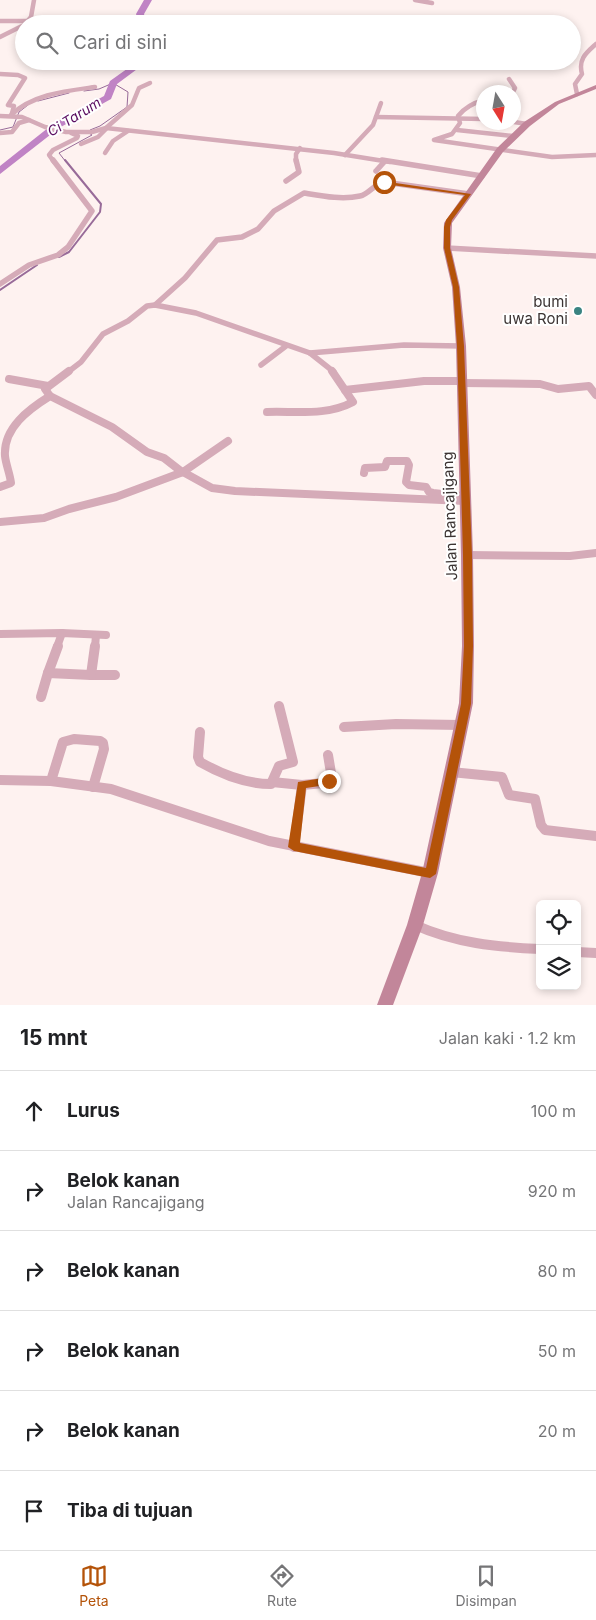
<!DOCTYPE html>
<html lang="id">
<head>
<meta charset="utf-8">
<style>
	body { margin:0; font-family:Inter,sans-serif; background:#f2f2f2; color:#202124 }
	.controls { position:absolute; right:15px; bottom:15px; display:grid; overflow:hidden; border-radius:8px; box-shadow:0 2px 8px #0003 }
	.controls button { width:45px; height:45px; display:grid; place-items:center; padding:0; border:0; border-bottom:1px solid #e0e0e0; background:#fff; color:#202124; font:25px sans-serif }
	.compass { position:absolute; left:476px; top:85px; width:45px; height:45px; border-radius:50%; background:#fff; box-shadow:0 2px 8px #0003; rotate:169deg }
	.stop { position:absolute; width:15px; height:15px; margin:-11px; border:4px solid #b45309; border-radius:50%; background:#fff }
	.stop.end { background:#b45309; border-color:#fff; box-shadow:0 1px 5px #0008 }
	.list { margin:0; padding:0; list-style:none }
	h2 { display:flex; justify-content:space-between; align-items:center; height:65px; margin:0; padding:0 20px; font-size:21px }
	h2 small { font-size:16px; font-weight:400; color:#757577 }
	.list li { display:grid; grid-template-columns:32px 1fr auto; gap:15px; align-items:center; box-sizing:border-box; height:80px; padding:0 20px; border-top:1px solid #e0e0e0 }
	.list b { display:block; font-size:19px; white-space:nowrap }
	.list p { margin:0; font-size:16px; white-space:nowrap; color:#757577 }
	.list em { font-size:16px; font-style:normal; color:#757577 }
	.icon { flex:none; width:28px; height:28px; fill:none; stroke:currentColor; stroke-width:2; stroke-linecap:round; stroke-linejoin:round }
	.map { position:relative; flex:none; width:596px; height:1005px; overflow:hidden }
	.search { position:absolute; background:#fff; box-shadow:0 2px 8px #0003; left:15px; right:15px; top:15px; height:55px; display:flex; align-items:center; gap:12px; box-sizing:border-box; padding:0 18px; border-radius:28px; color:#757577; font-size:19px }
	.sheet { height:545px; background:#fff }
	nav { display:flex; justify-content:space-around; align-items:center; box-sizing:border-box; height:70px; border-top:1px solid #e0e0e0; background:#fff; font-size:14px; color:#757577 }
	nav a { display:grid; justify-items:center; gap:2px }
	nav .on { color:#b45309 }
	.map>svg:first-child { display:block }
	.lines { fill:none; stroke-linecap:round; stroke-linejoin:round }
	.stream-far1 { stroke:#986b99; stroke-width:1 }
	.stream { stroke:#986b99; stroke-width:2 }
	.river { fill:#c083c5; fill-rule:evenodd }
	.street-far3 { stroke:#d5abb8; stroke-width:4.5 }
	.street-far2 { stroke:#d5abb8; stroke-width:5.5 }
	.street-far1 { stroke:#d5abb8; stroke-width:8 }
	.street { stroke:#d5abb8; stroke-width:10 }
	.secondary { fill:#c2869a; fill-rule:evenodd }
	.route { fill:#b45309 }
	.poi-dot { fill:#3b8482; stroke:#fff; stroke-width:2 }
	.labels { text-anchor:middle; stroke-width:4; stroke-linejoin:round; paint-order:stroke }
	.far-water-label { font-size:14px; font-style:italic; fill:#5a0d61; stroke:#fff }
	.poi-label { font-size:15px; fill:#3c3433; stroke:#fff; text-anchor:end }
	.street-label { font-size:15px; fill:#3c3433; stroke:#fff }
</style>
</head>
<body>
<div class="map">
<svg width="596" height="1005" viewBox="0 0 596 1005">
	<rect width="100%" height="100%" fill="#fef2f0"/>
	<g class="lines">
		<g class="stream-far1">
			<path d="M38 101 69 93"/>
			<path d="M0 130 13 127 19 112 28 105"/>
			<path d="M66 162 59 153 92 135 89 133 90 130 100 126 127 107 128 92 113 83 99 89 84 91"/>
		</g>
		<g class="stream">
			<path d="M59 257 69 252 100 212 101 204 65 160"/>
			<path d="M0 290 37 265"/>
		</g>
		<g class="river">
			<path d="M144 0H152L144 14 147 24H139L136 14Z"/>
			<path d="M138 61H148L117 84 111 99 59 128 0 174V166L53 124 104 96 110 81Z"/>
		</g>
		<g class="street-far3">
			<path d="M415 0 432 3"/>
			<path d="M0 21H29"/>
			<path d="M26 23 31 17 34 0"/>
			<path d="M0 37 24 25"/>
			<path d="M0 74 18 75 25 78 8 105 14 106 12 113"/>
			<path d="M509 79 515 88 513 92"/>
			<path d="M577 94 575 84 582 74C578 59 586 53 596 44"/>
			<path d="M484 100C473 103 465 107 458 116L460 123 452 134 434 140 552 157 596 155"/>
			<path d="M11 115C33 94 66 91 95 87"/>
			<path d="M0 116 22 117 45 127 66 132H92L106 128 334 153 390 162"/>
			<path d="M376 117 484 119"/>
			<path d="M514 122 527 124"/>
			<path d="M106 128 132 105 139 88 150 83"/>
			<path d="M457 130 513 136"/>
			<path d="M0 133 12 132 19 123 29 120"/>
			<path d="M81 144 98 137 106 129"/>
			<path d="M105 153 113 141 128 131"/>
			<path d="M345 155 373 125 381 103"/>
			<path d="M54 162 49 155 53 150 77 138 78 136 71 133"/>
			<path d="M296 162V154L300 148"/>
		</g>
		<g class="street-far2">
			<path d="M382 160 482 176"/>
			<path d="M376 171 385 161"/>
			<path d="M286 181 299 172 296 160"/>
			<path d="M447 248 596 256"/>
			<path d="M0 284 29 265 58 255 68 247 92 211 53 160"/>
			<path d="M155 305 185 278 217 240 242 237 258 229 274 211 304 193C322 196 342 200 360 196 369 194 374 184 384 182L469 194"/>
			<path d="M310 353 404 345 461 346"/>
			<path d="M261 365 286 346"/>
			<path d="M68 372 81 362 103 334 128 321 147 306 155 305 196 313 310 353 334 372"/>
		</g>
		<g class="street-far1">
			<path d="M9 379 48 386"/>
			<path d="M461 383 540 384 558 389 589 386 596 395"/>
			<path d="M345 390 424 381H461"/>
			<path d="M50 396 45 389 69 371"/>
			<path d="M267 412C296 411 327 416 353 402L332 371"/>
			<path d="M183 472 228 441"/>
			<path d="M364 473 365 468 385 467 387 461H407L409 465 406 482 409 485 426 487 429 492 433 493 461 496"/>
			<path d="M0 487 11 483C10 474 6 465 5 456 3 428 29 409 50 396L112 427 147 452 164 458 182 472"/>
			<path d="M0 522 44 518 69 509 116 497 183 472 212 488 235 491 465 501"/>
			<path d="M467 555 570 556 596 553"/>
			<path d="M0 634 62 633 106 635"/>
			<path d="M57 647 62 633"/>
			<path d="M95 647 96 635"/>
		</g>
		<g class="street">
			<path d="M95 646 91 675H115"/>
			<path d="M48 673 58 646"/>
			<path d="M41 697 48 673 91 675"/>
			<path d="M344 727 396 724 461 725"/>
			<path d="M200 732 198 757 200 762C221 774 246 784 271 784L279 766 293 762 279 706"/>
			<path d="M451 772 502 777 509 795 535 799 541 825 545 830 596 836"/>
			<path d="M0 780 51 781 111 789 269 841 430 873"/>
			<path d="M51 781 63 742 74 739 100 741 103 743 104 749 93 787"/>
			<path d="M272 782 302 785"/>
			<path d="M294 847 302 785 324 783 332 779 328 755"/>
			<path d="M415 925C455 943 496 947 540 949"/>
			<path d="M577 952 596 953"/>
		</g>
		<path class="secondary" d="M596 85V89L559 104 530 126 503 152 452 223 451 248 460 287 466 346 473 555 474 646 473 703 438 873 423 925 393 1005H377L407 925 422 873 459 703 462 646 461 555 456 346 452 287 443 248 444 223 497 148 524 122 555 102Z"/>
	</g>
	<path class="route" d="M382 181 471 194 452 220 450 227V248L459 287 464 346 472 555 473 646 471 704 436 874 430 878 294 851 288 847 298 782 329 777 334 781 333 784 306 788 300 843 426 868 461 704 464 646 463 555 457 346 453 287 444 248V227L446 220 465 195 384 184Z"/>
	<circle class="poi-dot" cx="578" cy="311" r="5"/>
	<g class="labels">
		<g class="far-water-label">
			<text transform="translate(74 117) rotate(-32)" y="5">Ci Tarum</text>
		</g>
		<g class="poi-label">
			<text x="568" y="307">bumi<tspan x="568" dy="17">uwa Roni</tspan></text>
		</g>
		<g class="street-label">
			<text transform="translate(450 516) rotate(-92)" y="5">Jalan Rancajigang</text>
		</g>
	</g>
</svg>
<div class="controls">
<button><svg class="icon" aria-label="locate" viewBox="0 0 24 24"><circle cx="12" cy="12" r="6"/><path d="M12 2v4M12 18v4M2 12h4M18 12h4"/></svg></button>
<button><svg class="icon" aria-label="layers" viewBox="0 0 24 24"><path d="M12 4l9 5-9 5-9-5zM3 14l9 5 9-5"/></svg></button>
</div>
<svg class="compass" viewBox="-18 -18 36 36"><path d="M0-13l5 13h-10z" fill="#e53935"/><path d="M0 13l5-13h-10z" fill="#757577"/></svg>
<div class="stop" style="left:384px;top:182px"></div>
<div class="stop end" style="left:329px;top:781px"></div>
<div class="search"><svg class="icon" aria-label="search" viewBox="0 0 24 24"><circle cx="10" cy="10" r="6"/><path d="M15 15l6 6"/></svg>Cari di sini</div>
</div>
<section class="sheet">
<h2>15 mnt<small>Jalan kaki · 1.2 km</small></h2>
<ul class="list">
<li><svg class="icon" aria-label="ahead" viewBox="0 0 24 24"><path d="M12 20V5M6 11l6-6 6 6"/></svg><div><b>Lurus</b></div><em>100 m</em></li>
<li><svg class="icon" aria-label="right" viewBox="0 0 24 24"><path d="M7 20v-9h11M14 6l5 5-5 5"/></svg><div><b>Belok kanan</b><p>Jalan Rancajigang</p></div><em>920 m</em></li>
<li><svg class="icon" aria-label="right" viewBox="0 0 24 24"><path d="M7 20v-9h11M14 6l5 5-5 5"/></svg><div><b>Belok kanan</b></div><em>80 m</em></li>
<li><svg class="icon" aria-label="right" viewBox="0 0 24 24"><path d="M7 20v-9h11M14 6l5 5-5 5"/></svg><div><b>Belok kanan</b></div><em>50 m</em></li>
<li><svg class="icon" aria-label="right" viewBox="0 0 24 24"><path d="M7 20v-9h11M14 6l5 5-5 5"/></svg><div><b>Belok kanan</b></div><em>20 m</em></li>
<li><svg class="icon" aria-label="arrive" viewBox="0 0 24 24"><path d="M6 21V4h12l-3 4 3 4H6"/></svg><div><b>Tiba di tujuan</b></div></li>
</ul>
</section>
<nav>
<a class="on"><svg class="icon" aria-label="map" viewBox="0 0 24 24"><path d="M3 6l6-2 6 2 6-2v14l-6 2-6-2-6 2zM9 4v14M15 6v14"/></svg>Peta</a>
<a><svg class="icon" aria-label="directions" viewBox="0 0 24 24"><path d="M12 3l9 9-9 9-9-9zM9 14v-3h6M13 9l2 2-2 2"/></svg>Rute</a>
<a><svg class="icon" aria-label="saved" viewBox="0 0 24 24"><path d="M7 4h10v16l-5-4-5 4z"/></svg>Disimpan</a>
</nav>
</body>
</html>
